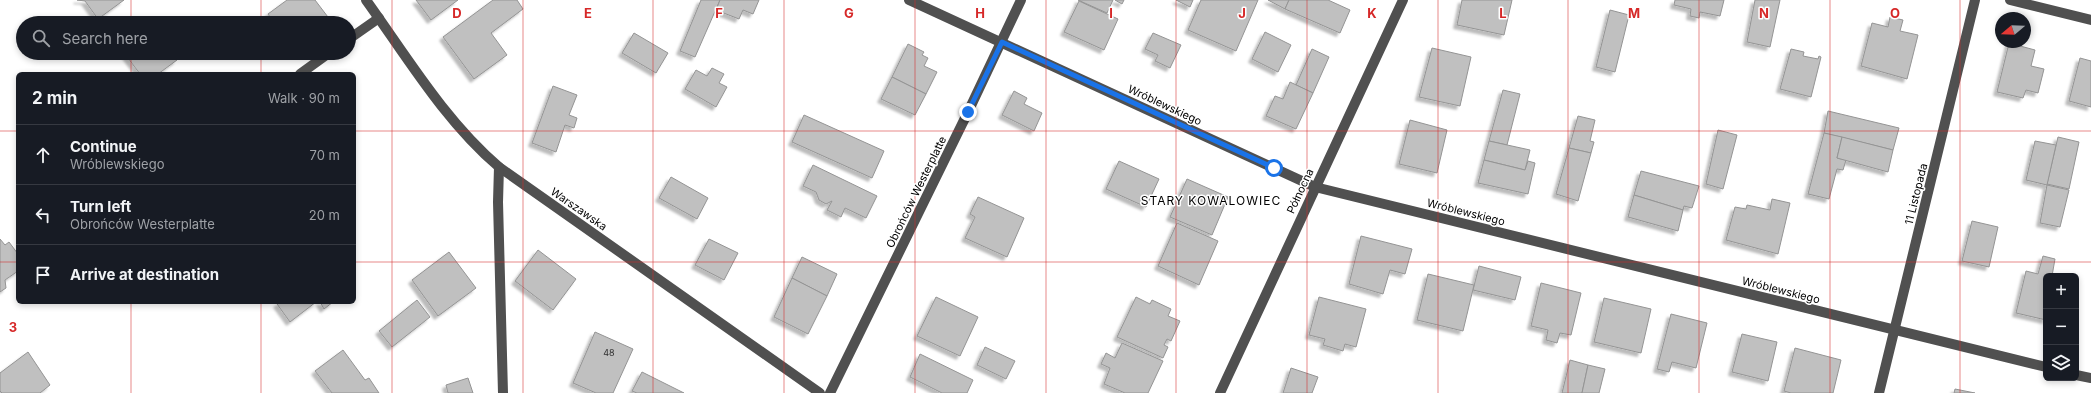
<!DOCTYPE html>
<html lang="en">
<head>
<meta charset="utf-8">
<style>
	body { margin:0; font-family:Inter,sans-serif; background:#242831; color:#f1f3f6 }
	.controls { position:absolute; right:12px; bottom:12px; display:grid; overflow:hidden; border-radius:6px; box-shadow:0 2px 6px #0003 }
	.controls button { width:36px; height:36px; display:grid; place-items:center; padding:0; border:0; border-bottom:1px solid #363941; background:#171b24; color:#f1f3f6; font:20px sans-serif }
	.compass { position:absolute; left:1995px; top:12px; width:36px; height:36px; border-radius:50%; background:#171b24; box-shadow:0 2px 6px #0003; rotate:251deg }
	.stop { position:absolute; width:12px; height:12px; margin:-9px; border:3px solid #1a73e8; border-radius:50%; background:#fff }
	.stop.end { background:#1a73e8; border-color:#fff; box-shadow:0 1px 4px #0008 }
	.list { margin:0; padding:0; list-style:none }
	h2 { display:flex; justify-content:space-between; align-items:center; height:52px; margin:0; padding:0 16px; font-size:17px }
	h2 small { font-size:13px; font-weight:400; color:#9ea1a6 }
	.list li { display:grid; grid-template-columns:26px 1fr auto; gap:12px; align-items:center; box-sizing:border-box; height:60px; padding:0 16px; border-top:1px solid #363941 }
	.list b { display:block; font-size:15px; white-space:nowrap }
	.list p { margin:0; font-size:13px; white-space:nowrap; color:#9ea1a6 }
	.list em { font-size:13px; font-style:normal; color:#9ea1a6 }
	.icon { flex:none; width:22px; height:22px; fill:none; stroke:currentColor; stroke-width:2; stroke-linecap:round; stroke-linejoin:round }
	.map { position:relative; flex:none; width:2091px; height:393px; overflow:hidden }
	.search { position:absolute; background:#171b24; box-shadow:0 2px 6px #0003; left:16px; top:16px; width:340px; height:44px; display:flex; align-items:center; gap:10px; box-sizing:border-box; padding:0 14px; border-radius:22px; color:#9ea1a6; font-size:15px }
	.panel { position:absolute; background:#171b24; box-shadow:0 2px 6px #0003; left:16px; top:72px; width:340px; height:232px; border-radius:6px }
	.map>svg:first-child { display:block }
	.building { fill:#c0c0c0; stroke:#949494; filter:url(#shadow) }
	.lines { fill:none; stroke-linecap:round; stroke-linejoin:round }
	.minor { stroke:#505050; stroke-width:10 }
	.route { stroke:#1a73e8; stroke-width:5 }
	.grid { fill:none; stroke:#d62828; stroke-width:1; stroke-opacity:0.55 }
	.labels { text-anchor:middle; stroke-width:3; stroke-linejoin:round; paint-order:stroke }
	.number-label { font-size:9px; fill:#303030 }
	.street-label { font-size:11px; fill:#000; stroke:#fff }
	.neighbourhood-label { font-size:12px; letter-spacing:1px; fill:#000; stroke:#fff }
	.grid-label { font-size:13px; text-anchor:middle; font-weight:bold; fill:#d62828; stroke:#fff; stroke-width:3; stroke-linejoin:round; paint-order:stroke }
</style>
</head>
<body>
<div class="map">
<svg width="2091" height="393" viewBox="0 0 2091 393">
	<defs>
		<filter id="shadow"><feDropShadow dx="-3.5" dy="3.5" stdDeviation="1" flood-color="#0004"/></filter>
	</defs>
	<rect width="100%" height="100%" fill="#fff"/>
	<g class="building">
		<path d="M77 0H124L98 19 85 1Z"/>
		<path d="M287 0H315L331 21 329 23H274L268 14Z"/>
		<path d="M416 0H458L431 20Z"/>
		<path d="M493 0H517L523 9 491 33 507 55 474 79 443 37Z"/>
		<path d="M701 0H720L695 57 680 51Z"/>
		<path d="M720 0H719H759L753 14 743 10 739 19 716 10Z"/>
		<path d="M1078 0H1113L1107 13Z"/>
		<path d="M1115 0H1124L1122 4Z"/>
		<path d="M1176 0H1193L1190 7Z"/>
		<path d="M1201 0H1258L1236 51 1188 30Z"/>
		<path d="M1268 0H1289L1285 9Z"/>
		<path d="M1289 0H1328L1350 10 1340 33 1285 9Z"/>
		<path d="M1462 0H1512L1504 35 1457 25Z"/>
		<path d="M1675 0H1724L1720 16 1700 12 1699 18 1690 16 1691 9 1674 5Z"/>
		<path d="M1755 0H1780L1770 47 1747 42Z"/>
		<path d="M1079 1 1118 19 1104 50 1064 32Z"/>
		<path d="M1610 10 1629 15 1615 72 1596 67Z"/>
		<path d="M1890 17 1903 20 1900 31 1918 35 1907 79 1861 66 1872 23 1888 27Z"/>
		<path d="M1265 32 1291 45 1278 72 1252 59Z"/>
		<path d="M634 33 668 53 656 73 622 53Z"/>
		<path d="M1153 33 1181 45 1170 68 1155 61 1158 55 1145 49Z"/>
		<path d="M2009 43 2035 50 2031 66 2044 69 2038 93 2026 90 2023 98 1997 92Z"/>
		<path d="M908 44 924 52 922 55 928 58 924 66 937 72 926 94 892 77Z"/>
		<path d="M1432 48 1471 57 1460 106 1419 97Z"/>
		<path d="M1312 49 1329 57 1313 93 1296 85Z"/>
		<path d="M1791 49 1804 52 1803 56 1818 59 1819 56 1821 57 1811 97 1780 89Z"/>
		<path d="M127 53H173L177 60 158 74H140L125 54Z"/>
		<path d="M2080 58 2091 61V107L2069 101Z"/>
		<path d="M712 68 724 74 719 83 727 87 716 107 685 89 696 70 707 76Z"/>
		<path d="M892 77 926 94 915 115 881 99Z"/>
		<path d="M1290 82 1313 93 1296 129 1266 116 1275 96 1283 99Z"/>
		<path d="M553 86 577 95 569 115 577 118 574 128 565 125 556 152 532 143Z"/>
		<path d="M1503 90 1520 94 1507 145 1489 141Z"/>
		<path d="M1014 91 1027 98 1024 104 1042 113 1034 131 1002 115Z"/>
		<path d="M1828 111 1899 128 1893 150 1824 133Z"/>
		<path d="M804 115 884 151 872 178 792 142Z"/>
		<path d="M1578 116 1595 120 1590 141 1594 142 1591 153 1569 148Z"/>
		<path d="M1410 120 1447 130 1437 173 1399 164Z"/>
		<path d="M1718 130 1737 135 1723 189 1706 184Z"/>
		<path d="M1824 133 1842 137 1837 158 1846 160 1843 170 1837 169 1829 199 1808 194Z"/>
		<path d="M1842 137 1893 150 1888 172 1837 158Z"/>
		<path d="M2058 137 2079 142 2069 189 2047 184Z"/>
		<path d="M1489 141 1530 150 1525 170 1484 160Z"/>
		<path d="M2035 141 2056 145 2047 185 2026 180Z"/>
		<path d="M1569 148 1591 153 1578 201 1556 194Z"/>
		<path d="M1484 160 1525 170 1528 161 1535 163 1528 194 1478 183Z"/>
		<path d="M1119 161 1159 179 1146 207 1106 189Z"/>
		<path d="M813 165 877 196 866 218 845 208 841 217 827 210 832 201 826 204 819 200 816 192 803 186Z"/>
		<path d="M1641 171 1699 186 1692 208 1684 206 1683 210 1634 195Z"/>
		<path d="M671 177 708 198 697 219 659 198Z"/>
		<path d="M1187 179 1228 197 1212 235 1170 217Z"/>
		<path d="M2047 185 2069 190 2060 227 2040 223Z"/>
		<path d="M1634 195 1683 210 1678 231 1628 217Z"/>
		<path d="M978 197 1024 218 1007 257 965 238 975 217 970 214Z"/>
		<path d="M1772 199 1790 203 1778 254 1726 240 1735 207 1746 209 1747 205 1770 210Z"/>
		<path d="M1972 221 1998 227 1989 267 1962 261Z"/>
		<path d="M1177 223 1218 241 1199 285 1158 266Z"/>
		<path d="M1361 236 1412 249 1405 274 1390 270 1383 294 1349 284Z"/>
		<path d="M0 239 5 245 9 242 18 254V271L5 280 6 288 0 292Z"/>
		<path d="M709 239 738 253 724 280 695 265Z"/>
		<path d="M538 250 576 279 553 310 515 281Z"/>
		<path d="M449 252 476 288 438 316 412 280Z"/>
		<path d="M2043 256 2055 259 2052 276H2046V320L2016 313 2026 271 2038 274Z"/>
		<path d="M802 257 837 274 827 296 792 278Z"/>
		<path d="M1479 266 1521 277 1515 300 1473 290Z"/>
		<path d="M1428 274 1474 285 1463 331 1417 320Z"/>
		<path d="M792 278 827 296 808 334 774 317Z"/>
		<path d="M1541 283 1581 293 1571 335 1560 333 1557 343 1546 340 1548 330 1531 326Z"/>
		<path d="M936 297 978 317 960 356 917 336Z"/>
		<path d="M1136 297 1150 304 1152 300 1171 309 1168 316 1180 321 1171 341 1167 339 1164 345 1168 347 1163 358 1117 337Z"/>
		<path d="M1319 297 1366 309 1356 347 1345 344 1343 351 1323 345 1325 339 1309 335Z"/>
		<path d="M1604 298 1651 309 1641 353 1594 342Z"/>
		<path d="M417 300 430 317 392 347 379 331Z"/>
		<path d="M280 302H316L290 322 277 304Z"/>
		<path d="M320 302H333L324 309Z"/>
		<path d="M1671 314 1707 323 1696 368 1672 362 1669 372 1657 369Z"/>
		<path d="M595 332 633 349 613 393H596L573 383Z"/>
		<path d="M1742 334 1777 342 1768 381 1732 372Z"/>
		<path d="M1122 343 1163 361 1148 393H1125L1104 384 1110 368 1101 364 1106 353 1115 358Z"/>
		<path d="M985 347 1015 361 1006 379 977 365Z"/>
		<path d="M1795 348 1841 360 1833 393H1791L1784 391Z"/>
		<path d="M343 350 365 380 369 378 379 393H332L315 371Z"/>
		<path d="M28 352 50 385 40 393H2L0 391V373Z"/>
		<path d="M920 354 973 380 967 393H942L910 377Z"/>
		<path d="M1570 360 1588 365 1582 393H1562Z"/>
		<path d="M1588 365 1605 369 1599 393H1582Z"/>
		<path d="M1291 368 1318 377 1312 393H1283Z"/>
		<path d="M642 372 684 393H637L632 391Z"/>
		<path d="M468 378 473 393H448L446 385Z"/>
		<path d="M1955 389 1975 393H1954Z"/>
	</g>
	<g class="lines">
		<g class="minor">
			<path d="M366 0C407 57 445 121 499 167L820 393"/>
			<path d="M909 0 1315 187 2046 367"/>
			<path d="M2010 0 2091 20"/>
			<path d="M349 39 379 18"/>
			<path d="M300 74 329 53"/>
			<path d="M499 167 498 202 503 393"/>
			<path d="M2076 375 2091 378"/>
			<path d="M830 393 968 112 1021 0"/>
			<path d="M1220 393 1403 0"/>
			<path d="M1879 393 1975 0"/>
		</g>
	</g>
	<g class="lines">
		<path class="route" d="M968 112 1002 42 1274 168"/>
	</g>
	<path class="grid" d="M131 0V23M261 0V23M392 0V393M523 0V393M653 0V393M784 0V393M915 0V393M1046 0V393M1176 0V393M1307 0V393M1438 0V393M1568 0V393M1699 0V393M1830 0V393M1960 0V393M131 53V74M261 53V74M0 131H18M354 131H2091M0 262H18M354 262H2091M131 302V393M261 302V393"/>
	<g class="labels">
		<g class="number-label">
			<text x="609" y="356">48</text>
		</g>
		<g class="street-label">
			<text transform="translate(1165 105) rotate(25)" y="4">Wróblewskiego</text>
			<text transform="translate(1300 191) rotate(-65)" y="4">Północna</text>
			<text transform="translate(916 192) rotate(-64)" y="4">Obrońców Westerplatte</text>
			<text transform="translate(1916 194) rotate(-76)" y="4">11 Listopada</text>
			<text transform="translate(579 209) rotate(35)" y="4">Warszawska</text>
			<text transform="translate(1466 212) rotate(14)" y="4">Wróblewskiego</text>
			<text transform="translate(1781 290) rotate(14)" y="4">Wróblewskiego</text>
		</g>
		<g class="neighbourhood-label">
			<text x="1211" y="205">STARY KOWALOWIEC</text>
		</g>
	</g>
	<g class="grid-label">
		<text x="457" y="18">D</text>
		<text x="588" y="18">E</text>
		<text x="719" y="18">F</text>
		<text x="849" y="18">G</text>
		<text x="980" y="18">H</text>
		<text x="1111" y="18">I</text>
		<text x="1242" y="18">J</text>
		<text x="1372" y="18">K</text>
		<text x="1503" y="18">L</text>
		<text x="1634" y="18">M</text>
		<text x="1764" y="18">N</text>
		<text x="1895" y="18">O</text>
		<text x="13" y="332">3</text>
	</g>
</svg>
<div class="controls">
<button>+</button>
<button>−</button>
<button><svg class="icon" aria-label="layers" viewBox="0 0 24 24"><path d="M12 4l9 5-9 5-9-5zM3 14l9 5 9-5"/></svg></button>
</div>
<svg class="compass" viewBox="-18 -18 36 36"><path d="M0-13l5 13h-10z" fill="#e53935"/><path d="M0 13l5-13h-10z" fill="#9ea1a6"/></svg>
<div class="stop" style="left:1274px;top:168px"></div>
<div class="stop end" style="left:968px;top:112px"></div>
<div class="search"><svg class="icon" aria-label="search" viewBox="0 0 24 24"><circle cx="10" cy="10" r="6"/><path d="M15 15l6 6"/></svg>Search here</div>
<section class="panel">
<h2>2 min<small>Walk · 90 m</small></h2>
<ul class="list">
<li><svg class="icon" aria-label="ahead" viewBox="0 0 24 24"><path d="M12 20V5M6 11l6-6 6 6"/></svg><div><b>Continue</b><p>Wróblewskiego</p></div><em>70 m</em></li>
<li><svg class="icon" aria-label="left" viewBox="0 0 24 24"><path d="M17 20v-9H6M10 6l-5 5 5 5"/></svg><div><b>Turn left</b><p>Obrońców Westerplatte</p></div><em>20 m</em></li>
<li><svg class="icon" aria-label="arrive" viewBox="0 0 24 24"><path d="M6 21V4h12l-3 4 3 4H6"/></svg><div><b>Arrive at destination</b></div></li>
</ul>
</section>
</div>
</body>
</html>
